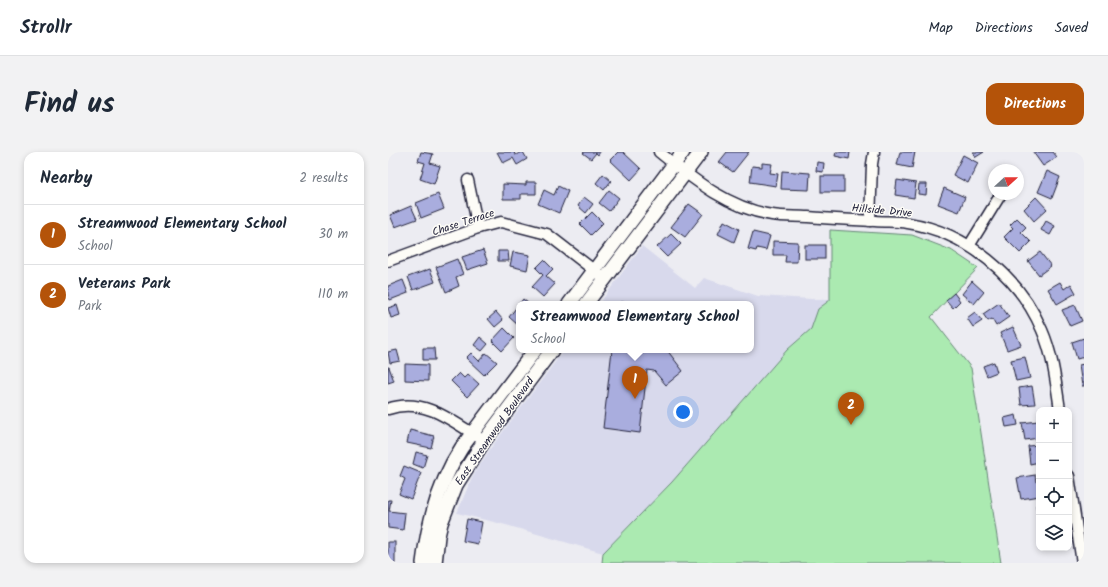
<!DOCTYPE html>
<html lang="en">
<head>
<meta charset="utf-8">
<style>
	body { margin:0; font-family:Kalam,sans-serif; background:#f2f2f3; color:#1f2937 }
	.controls { position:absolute; right:12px; bottom:12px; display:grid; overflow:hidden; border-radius:8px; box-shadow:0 2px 6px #0003 }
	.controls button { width:36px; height:36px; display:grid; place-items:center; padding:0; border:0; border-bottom:1px solid #e0e1e3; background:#fff; color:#1f2937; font:20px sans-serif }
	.compass { position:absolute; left:600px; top:12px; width:36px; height:36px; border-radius:50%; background:#fff; box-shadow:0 2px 6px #0003; rotate:69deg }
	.you { position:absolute; left:295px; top:260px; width:14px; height:14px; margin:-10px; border:3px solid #fff; border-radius:50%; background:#1a73e8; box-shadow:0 0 0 6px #1a73e833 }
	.badge { display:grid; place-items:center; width:26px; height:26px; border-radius:50%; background:#b45309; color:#fff; font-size:13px; font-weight:700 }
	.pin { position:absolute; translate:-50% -33px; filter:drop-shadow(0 1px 2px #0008) }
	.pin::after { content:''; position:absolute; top:21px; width:14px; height:12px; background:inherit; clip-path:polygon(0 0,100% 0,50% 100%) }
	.popup { position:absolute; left:128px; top:149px; width:238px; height:52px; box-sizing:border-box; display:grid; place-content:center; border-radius:8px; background:#fff; filter:drop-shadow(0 1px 3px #0005); font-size:13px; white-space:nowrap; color:#747a83 }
	.popup b { font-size:15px; color:#1f2937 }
	.popup::after { content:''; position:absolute; left:50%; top:100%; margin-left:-8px; border:8px solid transparent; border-top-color:#fff }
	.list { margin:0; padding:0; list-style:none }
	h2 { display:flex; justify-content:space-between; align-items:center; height:52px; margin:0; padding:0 16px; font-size:17px }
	h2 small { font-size:13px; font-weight:400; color:#747a83 }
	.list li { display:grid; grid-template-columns:26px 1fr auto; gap:12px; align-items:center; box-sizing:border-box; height:60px; padding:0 16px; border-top:1px solid #e0e1e3 }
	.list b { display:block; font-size:15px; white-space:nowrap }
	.list p { margin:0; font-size:13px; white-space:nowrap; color:#747a83 }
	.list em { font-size:13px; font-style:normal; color:#747a83 }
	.icon { flex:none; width:22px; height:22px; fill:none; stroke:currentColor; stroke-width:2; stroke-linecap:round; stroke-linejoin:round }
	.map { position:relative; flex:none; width:696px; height:411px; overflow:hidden; border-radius:12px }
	header { display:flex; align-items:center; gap:24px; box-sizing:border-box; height:56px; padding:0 20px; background:#fff; border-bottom:1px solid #e0e1e3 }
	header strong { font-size:19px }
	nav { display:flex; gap:22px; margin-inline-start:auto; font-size:14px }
	.intro { display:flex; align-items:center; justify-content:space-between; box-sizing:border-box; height:96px; padding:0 24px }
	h1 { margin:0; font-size:28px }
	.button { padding:10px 18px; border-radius:12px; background:#b45309; color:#fff; font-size:14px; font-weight:700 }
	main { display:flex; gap:24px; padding:0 24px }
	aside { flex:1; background:#fff; border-radius:12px; box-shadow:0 2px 6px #0003 }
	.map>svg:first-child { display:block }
	.built { fill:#d8d9ec }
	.green { fill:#abeab1; stroke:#668676 }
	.building { fill:#a9adde; stroke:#22223b }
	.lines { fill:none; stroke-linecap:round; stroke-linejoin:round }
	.minor-casing { stroke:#22223b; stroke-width:13 }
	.tertiary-casing { stroke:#22223b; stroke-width:16 }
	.minor { stroke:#fdfcf7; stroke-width:10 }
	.tertiary { stroke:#fdfcf7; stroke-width:13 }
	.labels { text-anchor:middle; stroke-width:3; stroke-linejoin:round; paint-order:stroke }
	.street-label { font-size:11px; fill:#22223b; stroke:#fdfcf7 }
</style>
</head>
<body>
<header>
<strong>Strollr</strong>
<nav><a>Map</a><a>Directions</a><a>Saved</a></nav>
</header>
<div class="intro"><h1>Find us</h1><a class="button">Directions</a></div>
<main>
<aside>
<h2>Nearby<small>2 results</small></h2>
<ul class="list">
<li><span class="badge">1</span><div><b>Streamwood Elementary School</b><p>School</p></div><em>30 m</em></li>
<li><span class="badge">2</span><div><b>Veterans Park</b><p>Park</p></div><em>110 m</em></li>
</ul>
</aside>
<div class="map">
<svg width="696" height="411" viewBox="0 0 696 411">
	<rect width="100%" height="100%" fill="#ececf2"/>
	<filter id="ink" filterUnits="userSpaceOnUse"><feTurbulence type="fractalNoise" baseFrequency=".025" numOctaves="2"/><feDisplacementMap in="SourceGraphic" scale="8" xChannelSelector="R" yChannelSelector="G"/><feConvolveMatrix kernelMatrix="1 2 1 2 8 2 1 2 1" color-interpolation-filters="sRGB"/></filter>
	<g filter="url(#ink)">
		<path class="built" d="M254 94 307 136 316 126 370 144 442 148 430 157 423 177 399 198 284 330 215 401 118 373 69 361 84 325 102 297 176 198H363V152H211Z"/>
		<path class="green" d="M442 78 524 83 563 98 590 116 543 165 583 216 613 411H214L215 401 284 330 399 198 423 177 430 157 442 148Z"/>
		<g class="building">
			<path d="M33 0 45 2 42 11 52 14 46 32 32 27 37 11 30 9Z"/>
			<path d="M109 0H126L127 3 135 0 139 7 129 13 125 6 115 11Z"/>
			<path d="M196 0H212L210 3 208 1 203 7 195 1Z"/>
			<path d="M230 0H235L253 17 243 28 222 8Z"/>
			<path d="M339 0H361L345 20 331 10Z"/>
			<path d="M448 0H462L461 7 447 4Z"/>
			<path d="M512 0H527L524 16 509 13Z"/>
			<path d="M585 0H596L588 5Z"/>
			<path d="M645 0H665L669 5 655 14Z"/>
			<path d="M575 3 590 11 580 31 565 23Z"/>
			<path d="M429 10 436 11 435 20 428 19Z"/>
			<path d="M374 11 384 12 382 21 390 22 388 34 362 30 364 14 374 15Z"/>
			<path d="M394 19 422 21 421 38 393 37Z"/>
			<path d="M659 19 672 25 664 46 650 40Z"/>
			<path d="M215 22 223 29 216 38 208 31Z"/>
			<rect x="433" y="24" width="23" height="16"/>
			<path d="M509 28 528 31 526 46 507 43Z"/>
			<path d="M138 30H148V42H133V47H115V32L138 33Z"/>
			<path d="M531 32H539L538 43 530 42Z"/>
			<path d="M170 34 180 39 171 61 150 52 156 38 166 43Z"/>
			<path d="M556 36 577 45 571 60 550 52Z"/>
			<path d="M221 38 231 46 221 59 211 51Z"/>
			<path d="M50 42 56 57 33 66 28 51Z"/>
			<path d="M196 45 205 52 198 61 190 54Z"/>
			<path d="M648 45 659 57 646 69 636 57Z"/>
			<path d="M301 52 315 62 297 85 283 75Z"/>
			<path d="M23 54 29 67 7 75 2 63Z"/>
			<path d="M204 60 215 71 203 83 192 72Z"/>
			<path d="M629 66 638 75 633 80 643 90 632 101 616 85 625 76 622 73Z"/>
			<path d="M336 69 351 77 346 90 330 82Z"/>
			<path d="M658 69 667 74 662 83 653 78Z"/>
			<path d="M365 80 382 84 378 98 369 96 368 99 360 97Z"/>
			<path d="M283 82 293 92 279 105 269 95Z"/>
			<path d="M385 89 410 90 409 110H397L398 103H385Z"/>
			<rect x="417" y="93" width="20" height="14"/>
			<path d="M95 98 100 111 79 118 74 105Z"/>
			<path d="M110 99H120L121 109H110Z"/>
			<path d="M125 100 142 103 139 118 122 114Z"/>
			<path d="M652 100 663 114 651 123 640 109Z"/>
			<path d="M69 107 75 122 68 125 71 134 58 140 48 115Z"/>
			<path d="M156 108 165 117 158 124 167 132 155 145 144 135 155 123 148 116Z"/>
			<path d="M42 117 47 130 25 138 20 125Z"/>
			<path d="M15 128 20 141 2 148 0 142V134Z"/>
			<path d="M584 129 596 140 586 152 574 142Z"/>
			<path d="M672 130 676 137 683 132 688 141 669 152 660 137Z"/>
			<path d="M566 141 572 149 565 156 558 148Z"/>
			<path d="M135 147 141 152H131Z"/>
			<path d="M232 150 257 152H232Z"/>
			<path d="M611 151 621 165 608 174 604 167 600 169 595 162Z"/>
			<path d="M131 152V174L121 165Z"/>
			<path d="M9 153 12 163 3 166 0 156Z"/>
			<path d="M687 153 694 169 682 174 674 158Z"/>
			<path d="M108 160 115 168 107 175 100 167Z"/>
			<path d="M587 160 594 169 585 175 579 166Z"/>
			<path d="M625 175 633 193 619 198 612 181Z"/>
			<path d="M116 176 126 186 114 199 104 189Z"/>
			<path d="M92 185 100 192 94 199 86 193Z"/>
			<path d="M696 186V205L689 207 684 190Z"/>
			<path d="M35 196H46L47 208H35Z"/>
			<path d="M9 198 12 209 2 211 0 200Z"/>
			<path d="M224 198H279L295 219 278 233 266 219 259 218 252 281 215 276Z"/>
			<path d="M83 201 91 209 98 201 109 210 96 223 78 206Z"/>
			<path d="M637 205 642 226 628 229 623 208Z"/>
			<path d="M606 210 609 220 599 224 595 214Z"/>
			<path d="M17 212 40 213V229L17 228Z"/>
			<path d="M696 212V234H694L691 213Z"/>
			<path d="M0 215H1L6 229 0 231Z"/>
			<path d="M71 221 76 226 80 222 91 232 79 245 63 229Z"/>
			<path d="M644 234 647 252 633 253 631 236Z"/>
			<path d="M628 263 630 273 618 275 616 266Z"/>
			<path d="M650 269 651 286 637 288 634 271Z"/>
			<path d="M22 278 46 284 43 296 19 291Z"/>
			<path d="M651 293V310L642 312 640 294Z"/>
			<path d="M28 300 39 303 35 316 25 312Z"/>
			<path d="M16 314 33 321 23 347 11 342 17 327 12 324Z"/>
			<path d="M647 323 648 330 651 329V344L633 347 629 326Z"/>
			<path d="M0 348H3L1 359 17 361 15 378 0 376Z"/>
			<path d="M648 353H651V370L650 371Z"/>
			<path d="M79 367 94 370 90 392 75 389Z"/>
			<rect x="0" y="390" width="7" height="21"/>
		</g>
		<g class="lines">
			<g class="minor-casing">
				<g id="minor">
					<path d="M271 0C305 27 340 56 384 63 396 65 408 64 420 65 442 67 464 68 487 69 498 70 509 69 520 71 578 80 631 124 654 178 665 203 668 231 672 258"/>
					<path d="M80 28 90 76"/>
					<path d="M482 69 484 12 486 0"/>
					<path d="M581 94 613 42"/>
					<path d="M0 109 90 76 113 70 159 82 216 126"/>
					<path d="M0 257C34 245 62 267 90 285"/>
					<path d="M681 324 694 411"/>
				</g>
			</g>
			<g class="tertiary-casing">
				<g id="tertiary">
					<path d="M181 152 295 0"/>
					<path d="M198 152 313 0"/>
					<path d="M35 411C40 370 51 330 74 295L147 198"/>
					<path d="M47 411 50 384 53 371 68 333 96 289 164 198"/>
				</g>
			</g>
			<use href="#minor" class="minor"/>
			<use href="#tertiary" class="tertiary"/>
		</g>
	</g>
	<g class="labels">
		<g class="street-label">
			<text transform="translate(494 58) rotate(5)" y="4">Hillside Drive</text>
			<text transform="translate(75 70) rotate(-18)" y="4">Chase Terrace</text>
			<text transform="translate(106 279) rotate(-55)" y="4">East Streamwood Boulevard</text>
		</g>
	</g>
</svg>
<div class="controls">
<button>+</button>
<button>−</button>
<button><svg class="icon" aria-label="locate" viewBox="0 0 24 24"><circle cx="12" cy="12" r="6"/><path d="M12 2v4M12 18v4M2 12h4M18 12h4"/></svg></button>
<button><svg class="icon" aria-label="layers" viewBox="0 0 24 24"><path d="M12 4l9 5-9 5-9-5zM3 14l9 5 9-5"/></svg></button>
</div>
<svg class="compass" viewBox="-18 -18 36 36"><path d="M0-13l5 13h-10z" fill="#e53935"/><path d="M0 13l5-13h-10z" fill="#747a83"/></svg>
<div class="you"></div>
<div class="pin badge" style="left:247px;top:247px">1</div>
<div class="popup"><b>Streamwood Elementary School</b>School</div>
<div class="pin badge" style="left:463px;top:273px">2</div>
</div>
</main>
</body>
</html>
